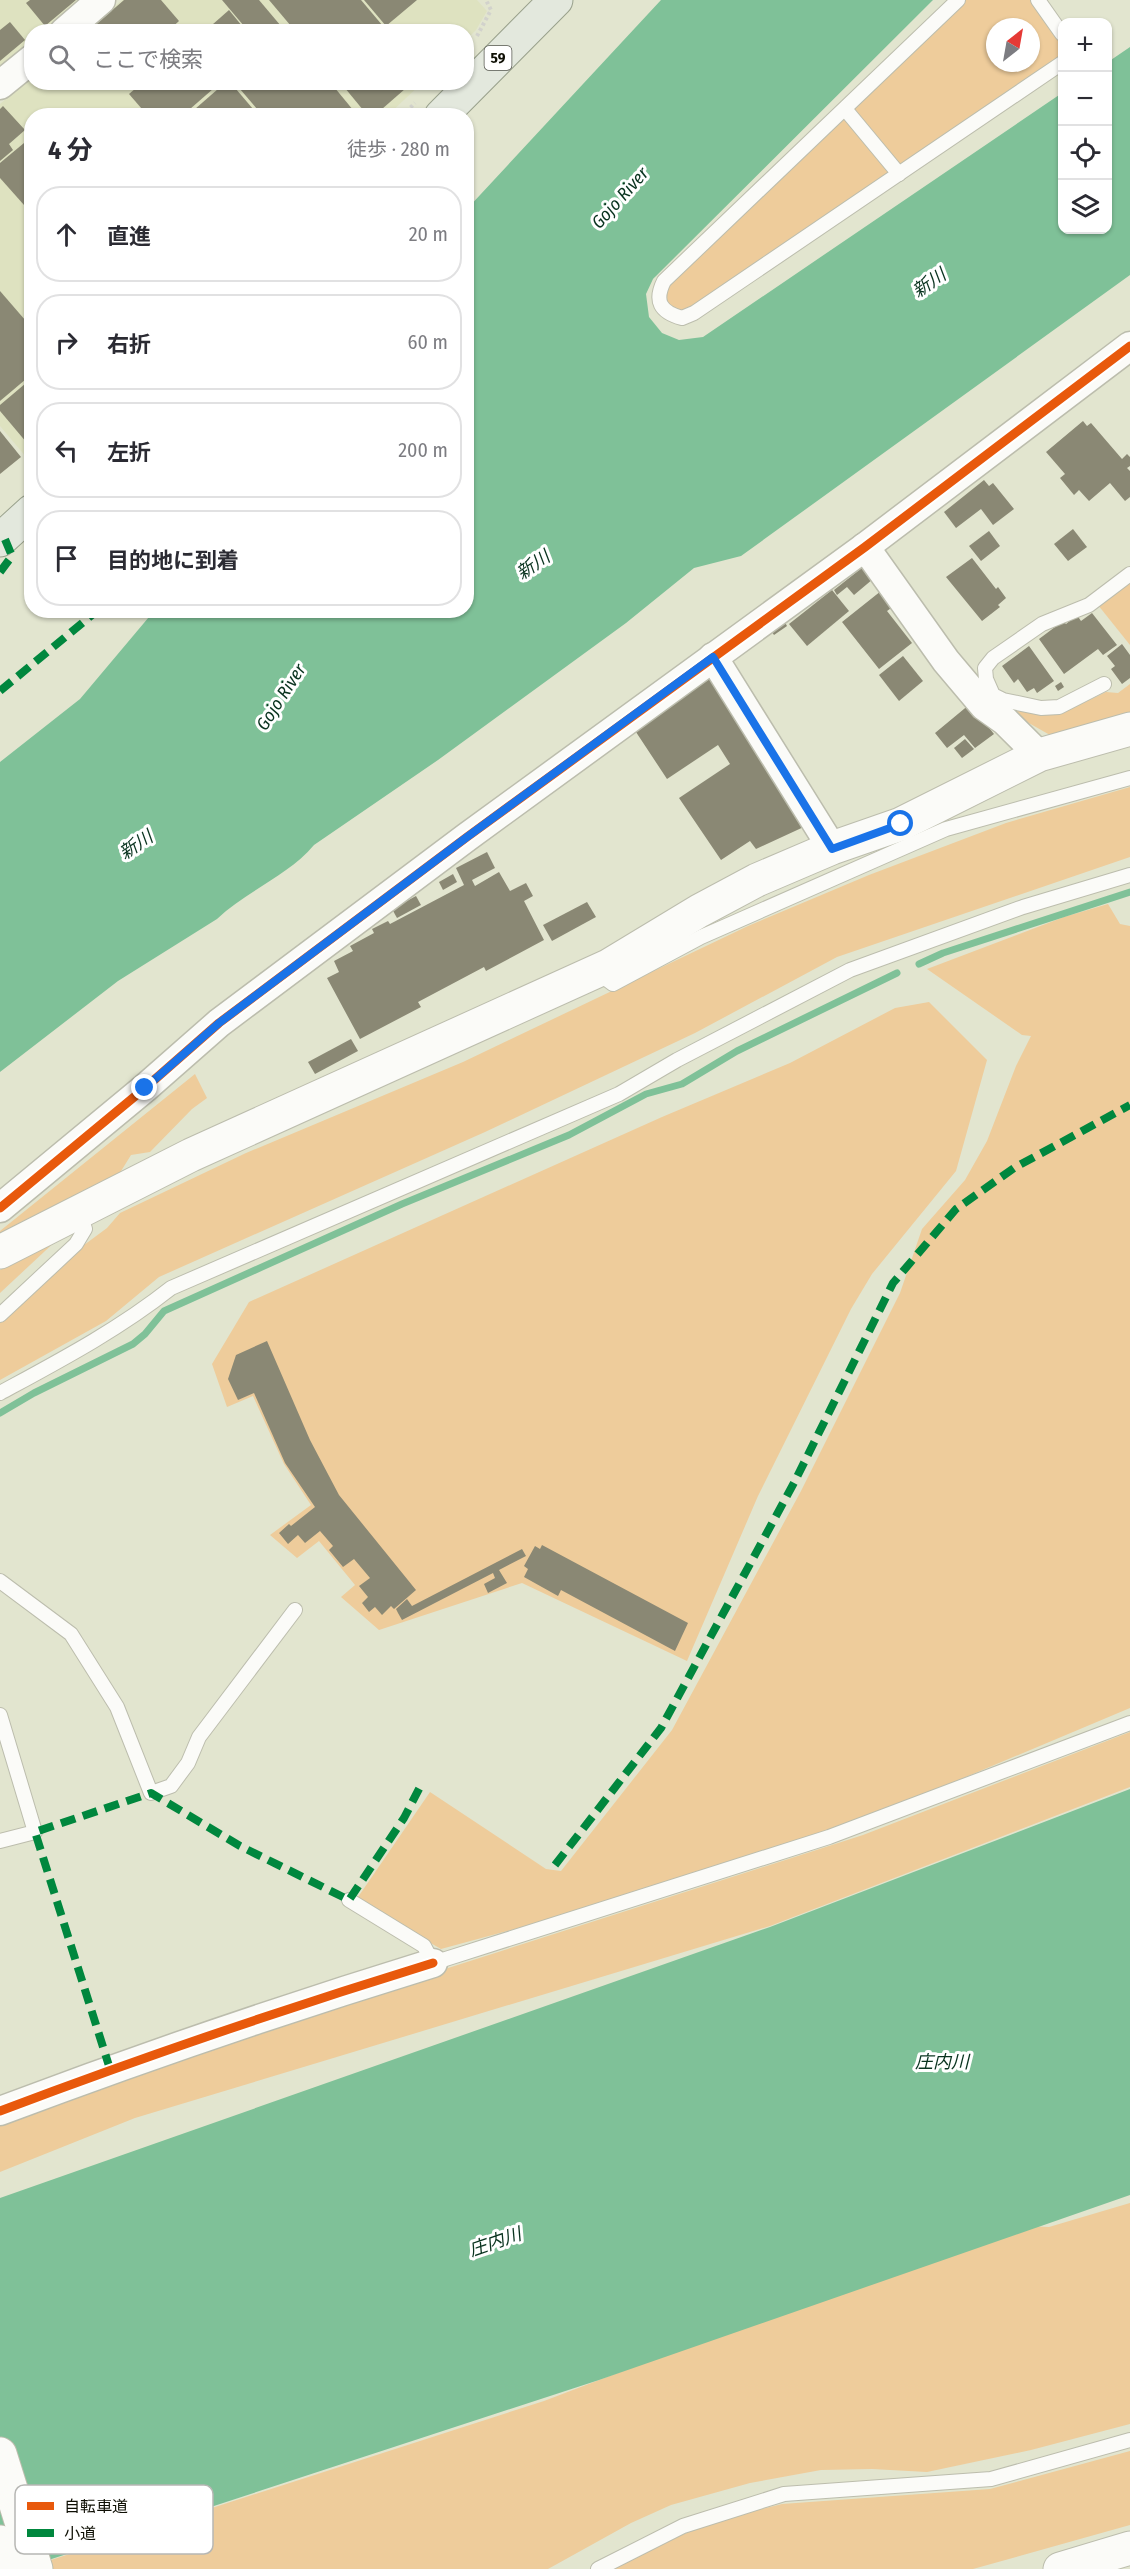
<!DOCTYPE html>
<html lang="ja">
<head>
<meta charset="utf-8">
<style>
	body { margin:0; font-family:"Fira Sans Condensed","Noto Sans JP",sans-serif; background:#f2f2f3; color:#2b2b33 }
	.controls { position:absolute; right:18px; top:18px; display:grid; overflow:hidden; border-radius:12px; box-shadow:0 2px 4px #0004 }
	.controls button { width:54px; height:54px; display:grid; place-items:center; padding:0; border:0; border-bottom:2px solid #e1e1e2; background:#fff; color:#2b2b33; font:30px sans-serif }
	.compass { position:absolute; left:986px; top:18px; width:54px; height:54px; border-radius:50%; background:#fff; box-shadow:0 2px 4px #0004; rotate:31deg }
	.stop { position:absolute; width:18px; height:18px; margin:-14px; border:4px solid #1a73e8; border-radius:50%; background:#fff }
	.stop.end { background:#1a73e8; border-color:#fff; box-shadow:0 2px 6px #0008 }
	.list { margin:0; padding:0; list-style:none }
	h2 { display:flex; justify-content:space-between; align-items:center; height:78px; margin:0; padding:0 24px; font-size:26px }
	h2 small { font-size:20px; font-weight:400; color:#7c7c81 }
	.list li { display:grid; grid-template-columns:39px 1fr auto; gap:18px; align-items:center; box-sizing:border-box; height:96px; margin:0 12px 12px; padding:0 12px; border:2px solid #e1e1e2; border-radius:24px }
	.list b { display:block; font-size:22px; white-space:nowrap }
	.list em { font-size:20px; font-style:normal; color:#7c7c81 }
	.icon { flex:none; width:33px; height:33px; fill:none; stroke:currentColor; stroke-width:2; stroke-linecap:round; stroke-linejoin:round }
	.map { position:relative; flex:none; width:1130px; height:2569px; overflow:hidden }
	.search { position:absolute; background:#fff; box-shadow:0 2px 4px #0004; left:24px; top:24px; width:450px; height:66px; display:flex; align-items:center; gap:15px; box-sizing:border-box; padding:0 21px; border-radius:24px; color:#7c7c81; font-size:22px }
	.panel { position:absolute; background:#fff; box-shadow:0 2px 4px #0004; left:24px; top:108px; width:450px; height:510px; border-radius:24px }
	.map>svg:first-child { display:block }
	.built { fill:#dee2c0 }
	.green { fill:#eecc9b; fill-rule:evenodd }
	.water { fill:#7fc198 }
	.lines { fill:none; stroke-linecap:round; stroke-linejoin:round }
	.stream { stroke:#7fc198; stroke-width:7 }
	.building { fill:#8a8874 }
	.lane-casing { stroke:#bcbdad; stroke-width:16 }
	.street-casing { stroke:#bcbdad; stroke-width:31 }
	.secondary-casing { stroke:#bcbdad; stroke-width:35 }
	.primary-casing { stroke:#99a18c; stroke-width:35 }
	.path { stroke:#d2d2cc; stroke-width:4; stroke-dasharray:3 3; stroke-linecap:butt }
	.lane { stroke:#fbfbf8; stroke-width:14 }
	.street { stroke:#fbfbf8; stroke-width:28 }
	.secondary { stroke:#fbfbf8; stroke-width:33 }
	.primary { stroke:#e3e8dd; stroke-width:33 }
	.quiet { stroke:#00873e; stroke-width:8; stroke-dasharray:15 8; stroke-linecap:butt }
	.cycleway-casing { stroke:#fff; stroke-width:13 }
	.cycleway { stroke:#e8590c; stroke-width:9 }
	.route { stroke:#1a73e8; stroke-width:8 }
	.labels { text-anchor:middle; stroke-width:6; stroke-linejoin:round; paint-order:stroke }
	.shield { fill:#fff; stroke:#56574f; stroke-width:1.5 }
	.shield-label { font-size:15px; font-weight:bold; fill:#0e0f04 }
	.water-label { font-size:18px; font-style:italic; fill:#09331f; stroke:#fff }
	.key { fill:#fff; stroke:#b7b7b4; stroke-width:1.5 }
	.key-label { font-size:16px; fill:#0e0f04 }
</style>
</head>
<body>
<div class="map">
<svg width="1130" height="2569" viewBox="0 0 1130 2569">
	<rect width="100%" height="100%" fill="#e2e5cf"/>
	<g class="built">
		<path d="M0 0H81L44 31 32 32 31 42 0 69Z"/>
		<path d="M122 0H477L487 11 476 30 467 39 466 32H85Z"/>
		<path d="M31 77 32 82 422 83 388 115 32 116V453L27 458 0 426V104Z"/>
	</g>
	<g class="green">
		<path d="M951 0H1045L1062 25V69L671 321C651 309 649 298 660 278ZM995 27H1031V63H995Z"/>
		<path d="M1130 582V645L1098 605Z"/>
		<path d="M1130 684V720L1057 739 1011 713 1016 707 1061 714 1106 692 1118 693Z"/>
		<path d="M1130 787V857L837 957 695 1033 485 1132 159 1277 106 1321 0 1380V1323L80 1248 107 1228 120 1213 246 1153 463 1062 748 926 869 875 1006 823Z"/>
		<path d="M1108 904 1120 924 1130 926V1708L842 1829 515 1929 441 1949 356 1900 430 1792 546 1869 561 1871 672 1730 801 1491 900 1293 922 1229 965 1180 987 1141 1016 1066 1031 1036 1022 1035 927 969 1064 917Z"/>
		<path d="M929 1002 987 1060 956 1171 872 1274 851 1309 758 1496 687 1661 522 1583 379 1630 341 1597 355 1585 319 1541 297 1558 270 1535 311 1505 284 1464 253 1396 227 1407 212 1364 249 1302 662 1117 790 1063 895 1008Z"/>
		<path d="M195 1074 207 1098 192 1109 150 1152 131 1155 113 1184 0 1238V1231Z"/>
		<path d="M60 1237 0 1293V1270Z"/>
		<path d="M1130 1732V1787L770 1926 135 2118 0 2172V2119L445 1969 863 1835Z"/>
		<path d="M1130 2203V2424L1031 2450 927 2472 872 2469 821 2470 750 2483 671 2505 631 2523 548 2569H23L544 2401 854 2283 1023 2226 1049 2227Z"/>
		<path d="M1130 2451V2525L973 2569H613L650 2548 721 2519 782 2504 990 2489Z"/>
	</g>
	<g class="water">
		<path d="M661 0H933L653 279 646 294 649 317 662 333 679 340 703 337 1062 93V230H1108V62L1130 47V275L741 556 694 568 626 623 438 760 314 845C288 876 246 891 217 919L118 981 0 1072V762L80 699 154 611 466 610 467 209Z"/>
		<path d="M1130 1789V2195L599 2380 21 2569H0V2198L770 1927Z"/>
	</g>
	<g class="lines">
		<g class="stream">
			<path d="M919 964 943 953 1130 892"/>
			<path d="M0 1413 34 1393 133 1344 145 1334 164 1311 402 1204 569 1135 646 1094 682 1084 737 1051 897 973"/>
		</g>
	</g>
	<g class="building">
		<path d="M30 0H76L45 26 26 3Z"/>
		<path d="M124 0H161L179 21 167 32H87Z"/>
		<path d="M222 0H259L286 32H249Z"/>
		<path d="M269 0H361L388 32H296Z"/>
		<path d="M364 0H417L386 26Z"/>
		<path d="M229 10 247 32H204Z"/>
		<path d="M10 22 25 40 0 61V30Z"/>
		<path d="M179 24 186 32H170Z"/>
		<path d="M143 82H221L182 116H148L129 94Z"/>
		<path d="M226 82H230L259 116H187Z"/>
		<path d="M234 82H330L358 116H263Z"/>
		<path d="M340 82H413L374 116H368Z"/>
		<path d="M3 106 25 130 9 144 13 150 0 161V109Z"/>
		<path d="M30 138 32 140V214L0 178V163Z"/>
		<path d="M0 291 32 328V374L0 401Z"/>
		<path d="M32 378V439L27 443 0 411V405Z"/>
		<path d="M1083 421 1087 426 1091 423 1122 459 1127 454 1130 457V466L1127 468 1130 471V497L1125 501 1110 483 1089 501 1079 490 1074 495 1060 478 1065 474 1046 452Z"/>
		<path d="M0 431 21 457 0 474Z"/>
		<path d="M984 480 989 486 993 483 1014 509 993 525 981 509 956 528 944 512Z"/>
		<path d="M1073 529 1087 547 1068 561 1054 544Z"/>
		<path d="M989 531 1000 546 981 561 969 546Z"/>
		<path d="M972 558 996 589 998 587 1006 598 998 605 1000 607 982 621 946 577Z"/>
		<path d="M863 567 873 579 854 595 847 587 837 595 834 590Z"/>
		<path d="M832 590 849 611 807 646 789 624Z"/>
		<path d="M881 591 894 606 887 611 912 643 879 669 842 622Z"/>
		<path d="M1092 613 1117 645 1103 655 1098 649 1064 674 1039 639 1063 621 1066 624 1077 615 1081 621Z"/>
		<path d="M783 619 787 626 774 635 770 629Z"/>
		<path d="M1122 644 1130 655V678L1122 684 1111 669 1115 666 1107 656Z"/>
		<path d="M1029 646 1054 681 1037 693 1034 688 1027 692 1018 679 1014 683 1002 666Z"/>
		<path d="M903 656 923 681 899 701 879 675Z"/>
		<path d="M711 678 808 825 756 849 750 841 721 860 679 798 730 764 718 745 667 779 634 729Z"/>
		<path d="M1061 682 1064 687 1058 691 1055 686Z"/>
		<path d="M970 704 994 734 975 748 964 735 947 748 935 733Z"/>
		<path d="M965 739 974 749 962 758 954 748Z"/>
		<path d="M487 852 495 868 472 880 475 886 499 872 510 891 526 883 533 896 524 901 544 940 486 971 484 967 418 1002 421 1007 360 1039 327 978 339 972 334 961 353 951 350 946 374 933 372 929 388 921 390 924 464 885 456 868Z"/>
		<path d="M453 874 457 882 443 890 439 882Z"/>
		<path d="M416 896 421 905 397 918 392 909Z"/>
		<path d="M587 902 596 917 552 941 543 925Z"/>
		<path d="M351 1039 358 1051 315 1074 308 1062Z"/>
		<path d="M267 1341 310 1440 339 1495 416 1590 394 1609 391 1606 382 1615 375 1607 369 1612 362 1603 368 1597 359 1586 370 1578 354 1559 343 1567 329 1550 333 1546 320 1531 305 1543 298 1535 288 1544 279 1533 289 1524 291 1526 315 1507 285 1463 254 1393 238 1400 228 1379 236 1355Z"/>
		<path d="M542 1545 688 1623 675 1651 561 1590 558 1596 524 1577 528 1569 524 1566 535 1546 540 1549Z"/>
		<path d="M522 1549 526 1556 499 1570 507 1583 488 1593 484 1584 495 1578 493 1573 402 1620 398 1613 396 1609 407 1599 412 1606Z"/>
	</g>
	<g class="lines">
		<g class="lane-casing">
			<g id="lane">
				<path d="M958 0 664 281C654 301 660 312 682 318L694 313 1062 63"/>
				<path d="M1038 0 1062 34"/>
				<path d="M845 109 899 174"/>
				<path d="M1104 684 1059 707 1041 708 1003 700 993 695 986 679 985 668 993 658 1042 624 1089 605 1130 574"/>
				<path d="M598 973 613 984 701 937 946 829 1130 778"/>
				<path d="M0 1315 76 1244 85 1229 79 1211"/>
				<path d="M0 1393C59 1361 118 1330 171 1288L619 1094 677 1060 850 970 1023 907 1130 875"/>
				<path d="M0 1581 71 1634 117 1707 151 1793 171 1786 188 1763 199 1737 295 1610"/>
				<path d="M0 1715 35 1832 0 1841"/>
				<path d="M349 1900 424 1946 433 1963 829 1837 1130 1723"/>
				<path d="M598 2569 683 2526 784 2494 991 2479 1130 2440"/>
			</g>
		</g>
		<g class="street-casing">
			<g id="street">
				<path d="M64 32 101 0"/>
				<path d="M0 85 32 59"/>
				<path d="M865 547 946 661 984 706 1005 721 1039 755"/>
				<path d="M713 657 832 848"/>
				<path d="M0 1208 145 1088 219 1023 467 837 865 547 1130 346"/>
				<path d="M0 2111C143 2057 287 2008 433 1963"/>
			</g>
		</g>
		<g class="secondary-casing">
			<g id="secondary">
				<path d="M0 1252 191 1155 608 966 699 911 757 880 832 848 901 824 1039 755 1130 729"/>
				<path d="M0 2454 36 2569"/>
				<path d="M0 2542 9 2569"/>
				<path d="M1060 2569 1130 2548"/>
			</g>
		</g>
		<g class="primary-casing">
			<g id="primary">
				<path d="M441 116 556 0"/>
				<path d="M0 540 32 511"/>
			</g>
		</g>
		<g class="path">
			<path d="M477 36 491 10 486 0"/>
			<path d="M402 116 415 103"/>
		</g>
		<use href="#lane" class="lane"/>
		<use href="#street" class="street"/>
		<use href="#secondary" class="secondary"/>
		<use href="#primary" class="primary"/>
		<g class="quiet">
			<path d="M0 572 12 556 4 537"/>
			<path d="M0 691 98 610"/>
			<path d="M555 1865 661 1728 795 1481 893 1283 956 1209 1014 1168 1130 1105"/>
			<path d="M110 2069 35 1832 151 1793 240 1846 349 1900 404 1818 421 1785"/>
		</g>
		<g class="cycleway-casing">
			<g id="cycleway">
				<path d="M0 1208 145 1088 219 1023 467 837 865 547 1130 346"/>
				<path d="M0 2111C143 2057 287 2008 433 1963"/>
			</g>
		</g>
		<use href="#cycleway" class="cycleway"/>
	</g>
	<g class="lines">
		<path class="route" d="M145 1088 219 1023 467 837 713 657 832 849 901 824"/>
	</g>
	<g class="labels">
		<rect class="shield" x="484.5" y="46" width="27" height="24" rx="4.5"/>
		<g class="shield-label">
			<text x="498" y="63">59</text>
		</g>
		<g class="water-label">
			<text transform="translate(620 198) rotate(-48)" y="6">Gojo River</text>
			<text transform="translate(929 283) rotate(-35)" y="6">新川</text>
			<text transform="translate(533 565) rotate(-35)" y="6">新川</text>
			<text transform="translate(281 697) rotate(-57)" y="6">Gojo River</text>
			<text transform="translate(136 845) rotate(-34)" y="6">新川</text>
			<text x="942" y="2068">庄内川</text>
			<text transform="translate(495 2242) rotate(-19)" y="6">庄内川</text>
		</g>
	</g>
	<rect x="15" y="2485" width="198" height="69" rx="9" class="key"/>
	<rect x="27" y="2502" width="27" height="8" fill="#e8590c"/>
	<rect x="27" y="2529" width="27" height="8" fill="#00873e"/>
	<g class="key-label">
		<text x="64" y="2512">自転車道</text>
		<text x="64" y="2539">小道</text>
	</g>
</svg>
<div class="controls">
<button>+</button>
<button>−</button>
<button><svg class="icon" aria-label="locate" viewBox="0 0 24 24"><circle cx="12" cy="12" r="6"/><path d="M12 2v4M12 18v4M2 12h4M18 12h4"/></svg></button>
<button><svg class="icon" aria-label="layers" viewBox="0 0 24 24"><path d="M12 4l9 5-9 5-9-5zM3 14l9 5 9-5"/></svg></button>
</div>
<svg class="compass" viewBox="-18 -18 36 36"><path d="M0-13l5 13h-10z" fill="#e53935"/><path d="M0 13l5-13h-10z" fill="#7c7c81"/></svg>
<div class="stop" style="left:901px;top:824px"></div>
<div class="stop end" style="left:145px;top:1088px"></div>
<div class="search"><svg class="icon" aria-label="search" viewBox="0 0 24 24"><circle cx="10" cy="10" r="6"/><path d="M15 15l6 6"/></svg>ここで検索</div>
<section class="panel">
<h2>4 分<small>徒歩 · 280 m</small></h2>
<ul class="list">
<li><svg class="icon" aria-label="ahead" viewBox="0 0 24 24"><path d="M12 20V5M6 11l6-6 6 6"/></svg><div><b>直進</b></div><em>20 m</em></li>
<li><svg class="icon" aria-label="right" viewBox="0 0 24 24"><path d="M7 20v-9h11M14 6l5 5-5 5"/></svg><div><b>右折</b></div><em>60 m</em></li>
<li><svg class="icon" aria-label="left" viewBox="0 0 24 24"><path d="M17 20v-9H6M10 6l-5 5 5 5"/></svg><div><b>左折</b></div><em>200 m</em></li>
<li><svg class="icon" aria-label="arrive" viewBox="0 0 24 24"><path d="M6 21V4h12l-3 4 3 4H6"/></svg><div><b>目的地に到着</b></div></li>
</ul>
</section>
</div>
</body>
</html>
